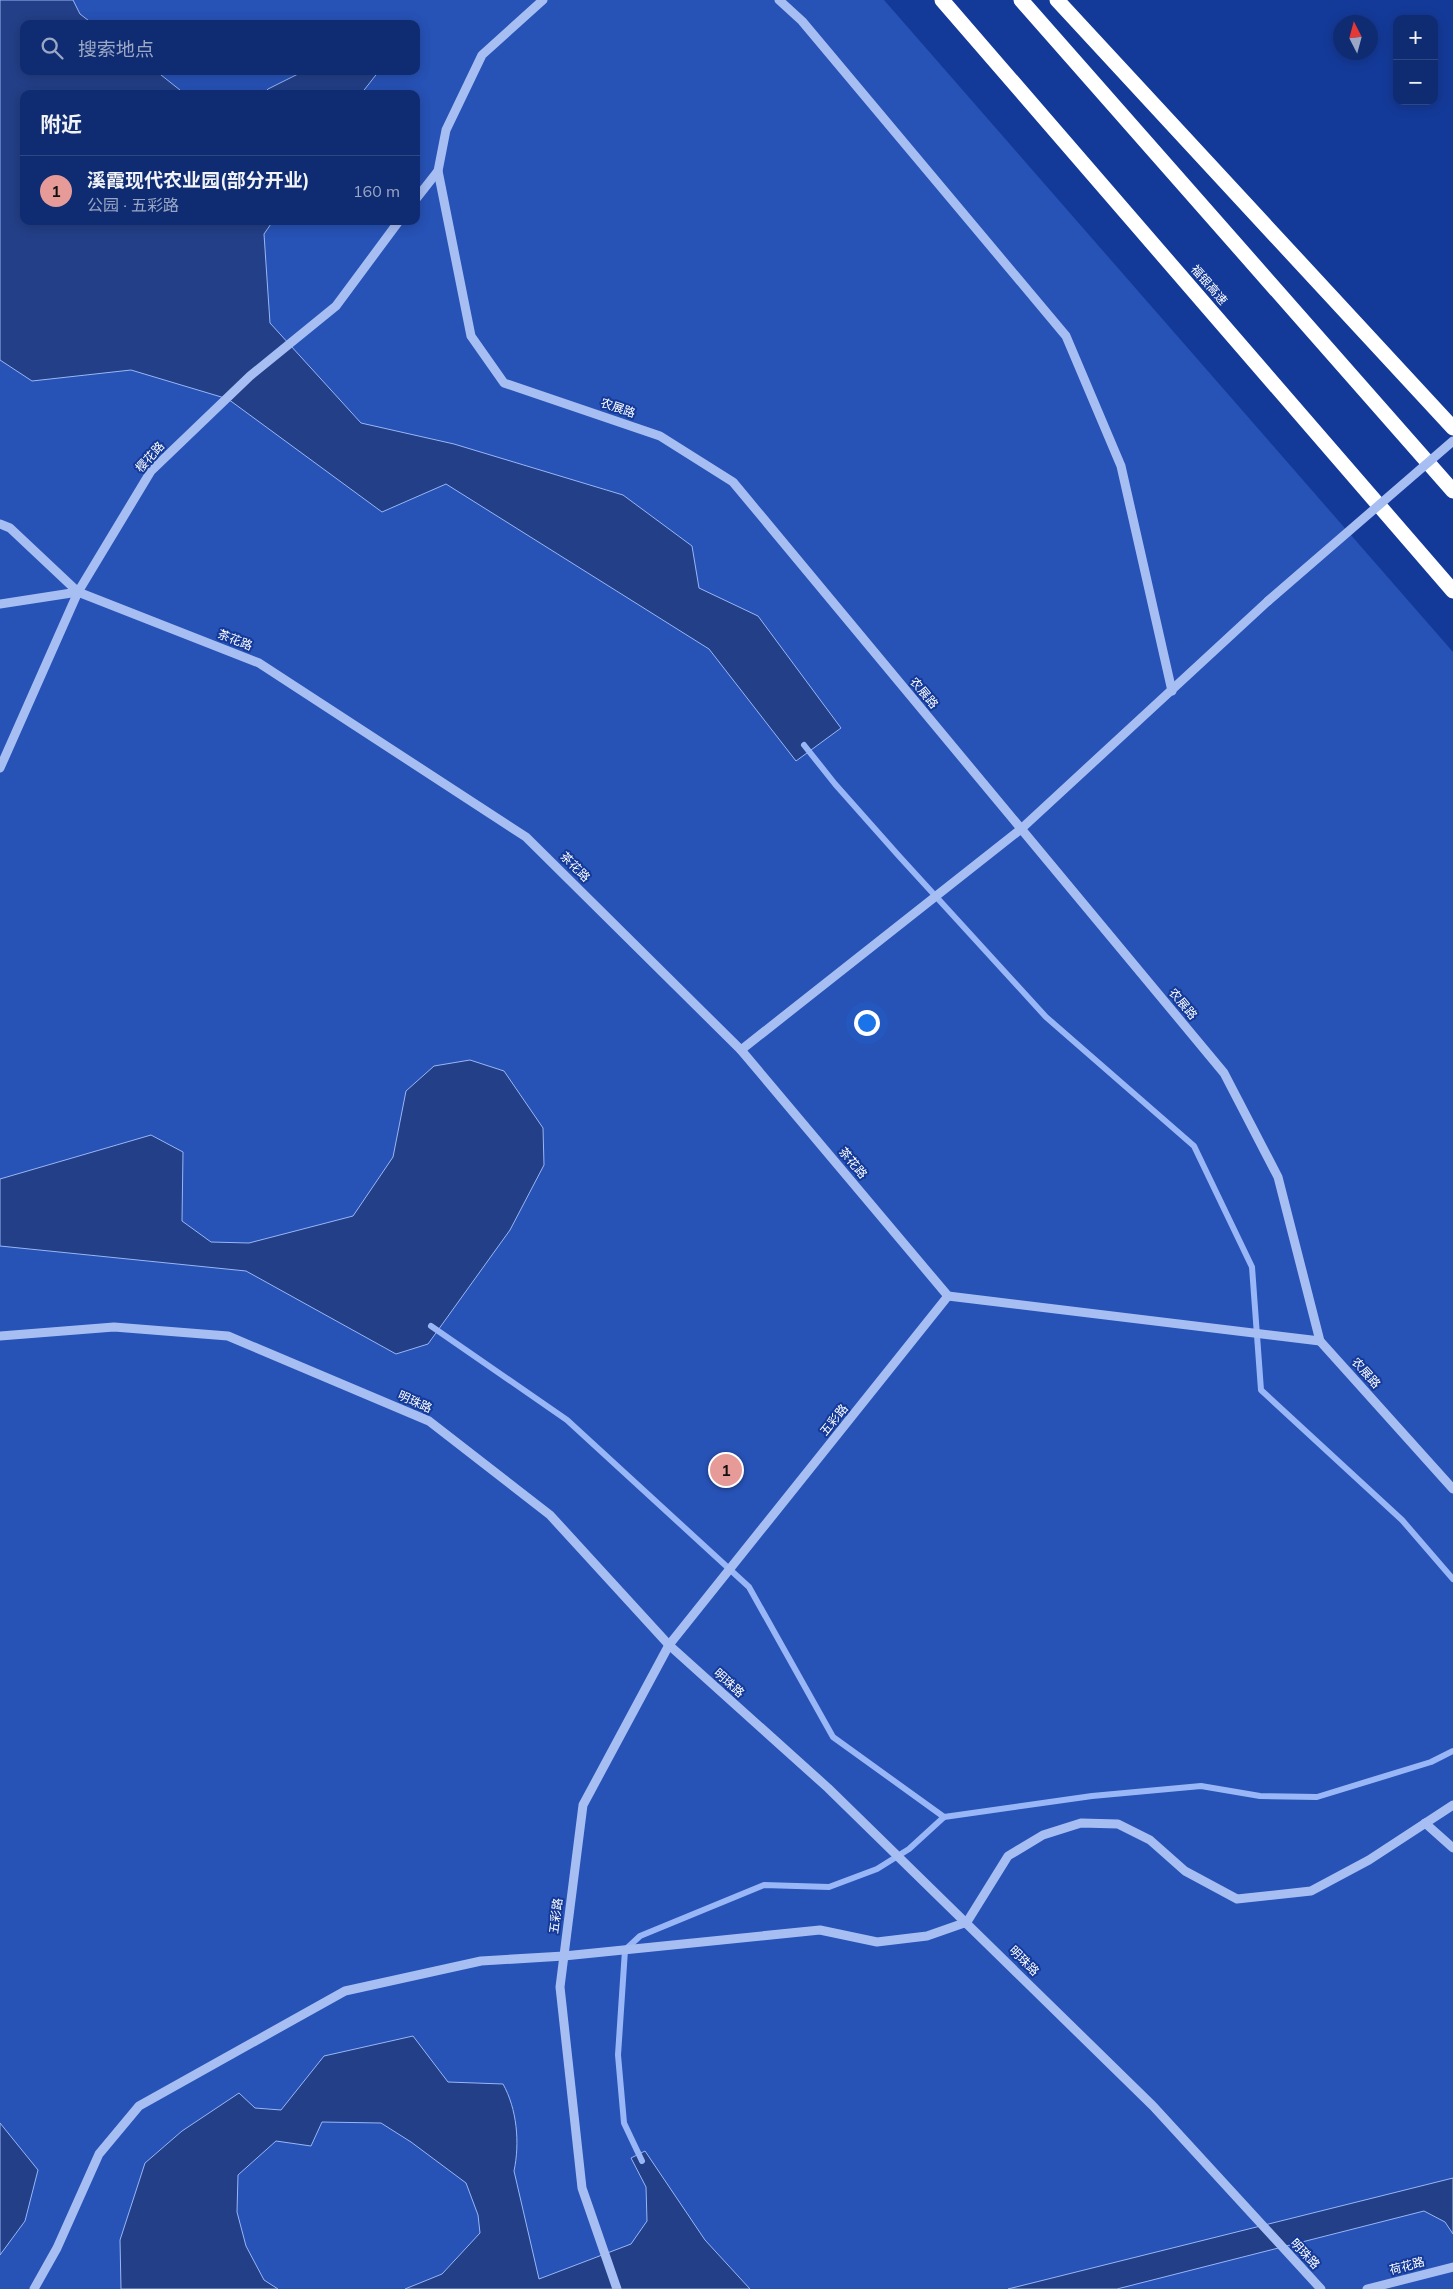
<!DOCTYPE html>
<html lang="zh">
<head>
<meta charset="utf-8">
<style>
	body { margin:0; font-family:Mulish,"Noto Sans SC",sans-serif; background:#183478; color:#f1f3f6 }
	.controls { position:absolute; right:15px; top:15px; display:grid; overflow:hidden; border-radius:10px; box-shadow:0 2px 12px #0003 }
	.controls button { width:45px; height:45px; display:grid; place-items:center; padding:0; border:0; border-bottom:1px solid #2f4885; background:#0f2c73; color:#f1f3f6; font:25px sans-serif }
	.compass { position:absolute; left:1333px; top:15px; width:45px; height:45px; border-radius:50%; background:#0f2c73; box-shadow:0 2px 12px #0003; rotate:354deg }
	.you { position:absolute; left:866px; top:1022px; width:18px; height:18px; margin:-12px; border:4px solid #fff; border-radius:50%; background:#1a73e8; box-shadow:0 0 0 8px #1a73e833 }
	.badge { display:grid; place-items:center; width:32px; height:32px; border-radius:50%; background:#e69b98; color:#111; font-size:16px; font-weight:700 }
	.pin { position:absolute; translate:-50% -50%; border:2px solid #fff; box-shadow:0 1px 5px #0006 }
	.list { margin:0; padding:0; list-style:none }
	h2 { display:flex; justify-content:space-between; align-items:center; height:65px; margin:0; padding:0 20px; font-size:21px }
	h2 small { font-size:16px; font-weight:400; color:#9ba7c4 }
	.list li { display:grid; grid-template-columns:32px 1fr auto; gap:15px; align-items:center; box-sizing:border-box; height:70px; padding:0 20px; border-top:1px solid #2f4885 }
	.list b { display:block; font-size:19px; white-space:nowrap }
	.list p { margin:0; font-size:16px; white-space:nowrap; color:#9ba7c4 }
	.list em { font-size:16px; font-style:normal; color:#9ba7c4 }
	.icon { flex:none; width:28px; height:28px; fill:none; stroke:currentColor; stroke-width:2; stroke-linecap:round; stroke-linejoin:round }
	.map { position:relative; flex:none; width:1453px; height:2289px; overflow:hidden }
	.search { position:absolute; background:#0f2c73; box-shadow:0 2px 12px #0003; left:20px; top:20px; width:400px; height:55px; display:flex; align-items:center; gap:12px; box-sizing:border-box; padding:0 18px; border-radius:10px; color:#9ba7c4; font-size:19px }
	.panel { position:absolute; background:#0f2c73; box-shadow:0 2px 12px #0003; left:20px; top:90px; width:400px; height:135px; border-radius:10px }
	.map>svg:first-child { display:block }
	.green { fill:#2752b6; fill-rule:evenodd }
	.water { fill:#233f87; stroke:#99b6f6 }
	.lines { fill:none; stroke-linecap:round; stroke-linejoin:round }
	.stream { stroke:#99b6f6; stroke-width:6 }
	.minor { stroke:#a7bef3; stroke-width:9 }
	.highway { stroke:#fff; stroke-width:15 }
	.minor-bridge { stroke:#a7bef3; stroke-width:9 }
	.labels { text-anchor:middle; stroke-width:4; stroke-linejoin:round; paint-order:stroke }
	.street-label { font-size:12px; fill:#fff; stroke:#143a99 }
</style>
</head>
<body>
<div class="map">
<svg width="1453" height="2289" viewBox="0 0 1453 2289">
	<rect width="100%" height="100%" fill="#143a99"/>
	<path class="green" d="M0 0H884L1453 652V2289H0ZM24 24H416V71H24ZM24 94H416V221H24Z"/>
	<g class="water">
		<path d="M0 0H73L80 14 93 24H24V71H156L185 94H24V221H273L264 234 270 323 361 423 454 444 623 495 692 546 699 588 758 616 841 728 796 761 709 649 446 484 382 512 228 399 131 370 32 381 0 360Z"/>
		<path d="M304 71H379L361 94H263L268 89Z"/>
		<path d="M470 1060 504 1071 543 1128 544 1165 510 1230 428 1344 396 1354 246 1271 0 1246V1179L151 1135 183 1152 182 1221 211 1242 249 1243 353 1216 393 1157 406 1091 434 1066Z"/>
		<path d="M413 2036 448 2082 503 2084C517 2109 520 2143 514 2171L539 2279 631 2244 647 2221 646 2187 631 2158 645 2151 705 2240 750 2289H405L442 2274 480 2233 478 2215 466 2183 411 2142 381 2123 322 2122 311 2146 276 2141 238 2175 237 2212 246 2246 264 2280 278 2289H121L120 2240 145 2163 182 2131 239 2093 255 2108 281 2110 324 2056Z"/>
		<path d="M0 2123 38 2170 25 2221 0 2255Z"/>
		<path d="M1453 2178V2234L1445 2222 1424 2211 1117 2289H1008Z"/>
	</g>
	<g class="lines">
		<g class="stream">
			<path d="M804 745 835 784 898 855 1046 1017 1194 1146 1252 1267 1261 1390 1402 1520 1453 1579"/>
			<path d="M431 1326 567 1420 749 1587 833 1737 944 1817"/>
			<path d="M642 2161 624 2123 618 2055 625 1950 640 1936 764 1885 829 1887 877 1869 909 1849 944 1817 1092 1796 1201 1786 1260 1796 1317 1797 1431 1762 1453 1751"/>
		</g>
		<g class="minor">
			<path d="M543 0 482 55 446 130 438 171 471 336 504 383 660 436 733 482 1224 1073 1278 1177 1320 1341 1453 1489"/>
			<path d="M779 0 802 21 1066 336 1121 466 1172 691"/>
			<path d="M416 199 438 171"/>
			<path d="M0 524 10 528 78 592 259 663 526 837 741 1050 948 1296"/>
			<path d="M0 604 78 592"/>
			<path d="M0 768 78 592 151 471 250 376 336 306 399 221"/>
			<path d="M741 1050 1021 829 1268 601"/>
			<path d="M948 1296 1320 1341"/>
			<path d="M0 1336 114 1327 228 1336 429 1421 550 1515 669 1645 828 1788 1153 2106 1321 2289"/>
			<path d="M1425 1823 1453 1848"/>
			<path d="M34 2289 57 2248 99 2154 139 2106 345 1991 481 1961 564 1956 820 1930 877 1942 927 1936 967 1922 1008 1856 1043 1835 1081 1823 1118 1824 1150 1840 1185 1871 1237 1899 1311 1891 1369 1860 1453 1805"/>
			<path d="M617 2289 582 2188 560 1987 583 1805 669 1645 948 1296"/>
			<path d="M1367 2289 1453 2267"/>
		</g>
		<g class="highway">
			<path d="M942 0 1453 591"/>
			<path d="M1021 0 1453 491"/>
			<path d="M1057 0 1453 428"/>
		</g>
		<path class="minor-bridge" d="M1268 601 1453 441"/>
	</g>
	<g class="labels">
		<g class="street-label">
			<text transform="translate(1209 285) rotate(49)" y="4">福银高速</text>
			<text transform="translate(618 408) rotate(19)" y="4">农展路</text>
			<text transform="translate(150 457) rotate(-48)" y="4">樱花路</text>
			<text transform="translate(235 640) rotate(21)" y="4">茶花路</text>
			<text transform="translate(924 693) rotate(50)" y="4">农展路</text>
			<text transform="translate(575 867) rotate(45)" y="4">茶花路</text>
			<text transform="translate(1183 1004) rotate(50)" y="4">农展路</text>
			<text transform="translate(853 1163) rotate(50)" y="4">茶花路</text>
			<text transform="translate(1366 1373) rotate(48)" y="4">农展路</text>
			<text transform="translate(415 1402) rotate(24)" y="4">明珠路</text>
			<text transform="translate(834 1420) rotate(-51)" y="4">五彩路</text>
			<text transform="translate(729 1683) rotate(42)" y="4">明珠路</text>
			<text transform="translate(556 1916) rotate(-83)" y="4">五彩路</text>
			<text transform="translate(1024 1961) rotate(45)" y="4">明珠路</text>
			<text transform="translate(1305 2254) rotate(47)" y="4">明珠路</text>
			<text transform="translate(1407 2266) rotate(-15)" y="4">荷花路</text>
		</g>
	</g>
</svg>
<div class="controls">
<button>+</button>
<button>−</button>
</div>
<svg class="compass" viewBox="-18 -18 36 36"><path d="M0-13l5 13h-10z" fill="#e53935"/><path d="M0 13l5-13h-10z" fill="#9ba7c4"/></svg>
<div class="you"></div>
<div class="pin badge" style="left:726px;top:1470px">1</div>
<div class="search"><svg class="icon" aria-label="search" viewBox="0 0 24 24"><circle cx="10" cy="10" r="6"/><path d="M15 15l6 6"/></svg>搜索地点</div>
<section class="panel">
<h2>附近<small></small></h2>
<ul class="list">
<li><span class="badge">1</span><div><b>溪霞现代农业园(部分开业)</b><p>公园 · 五彩路</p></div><em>160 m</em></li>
</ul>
</section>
</div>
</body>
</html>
